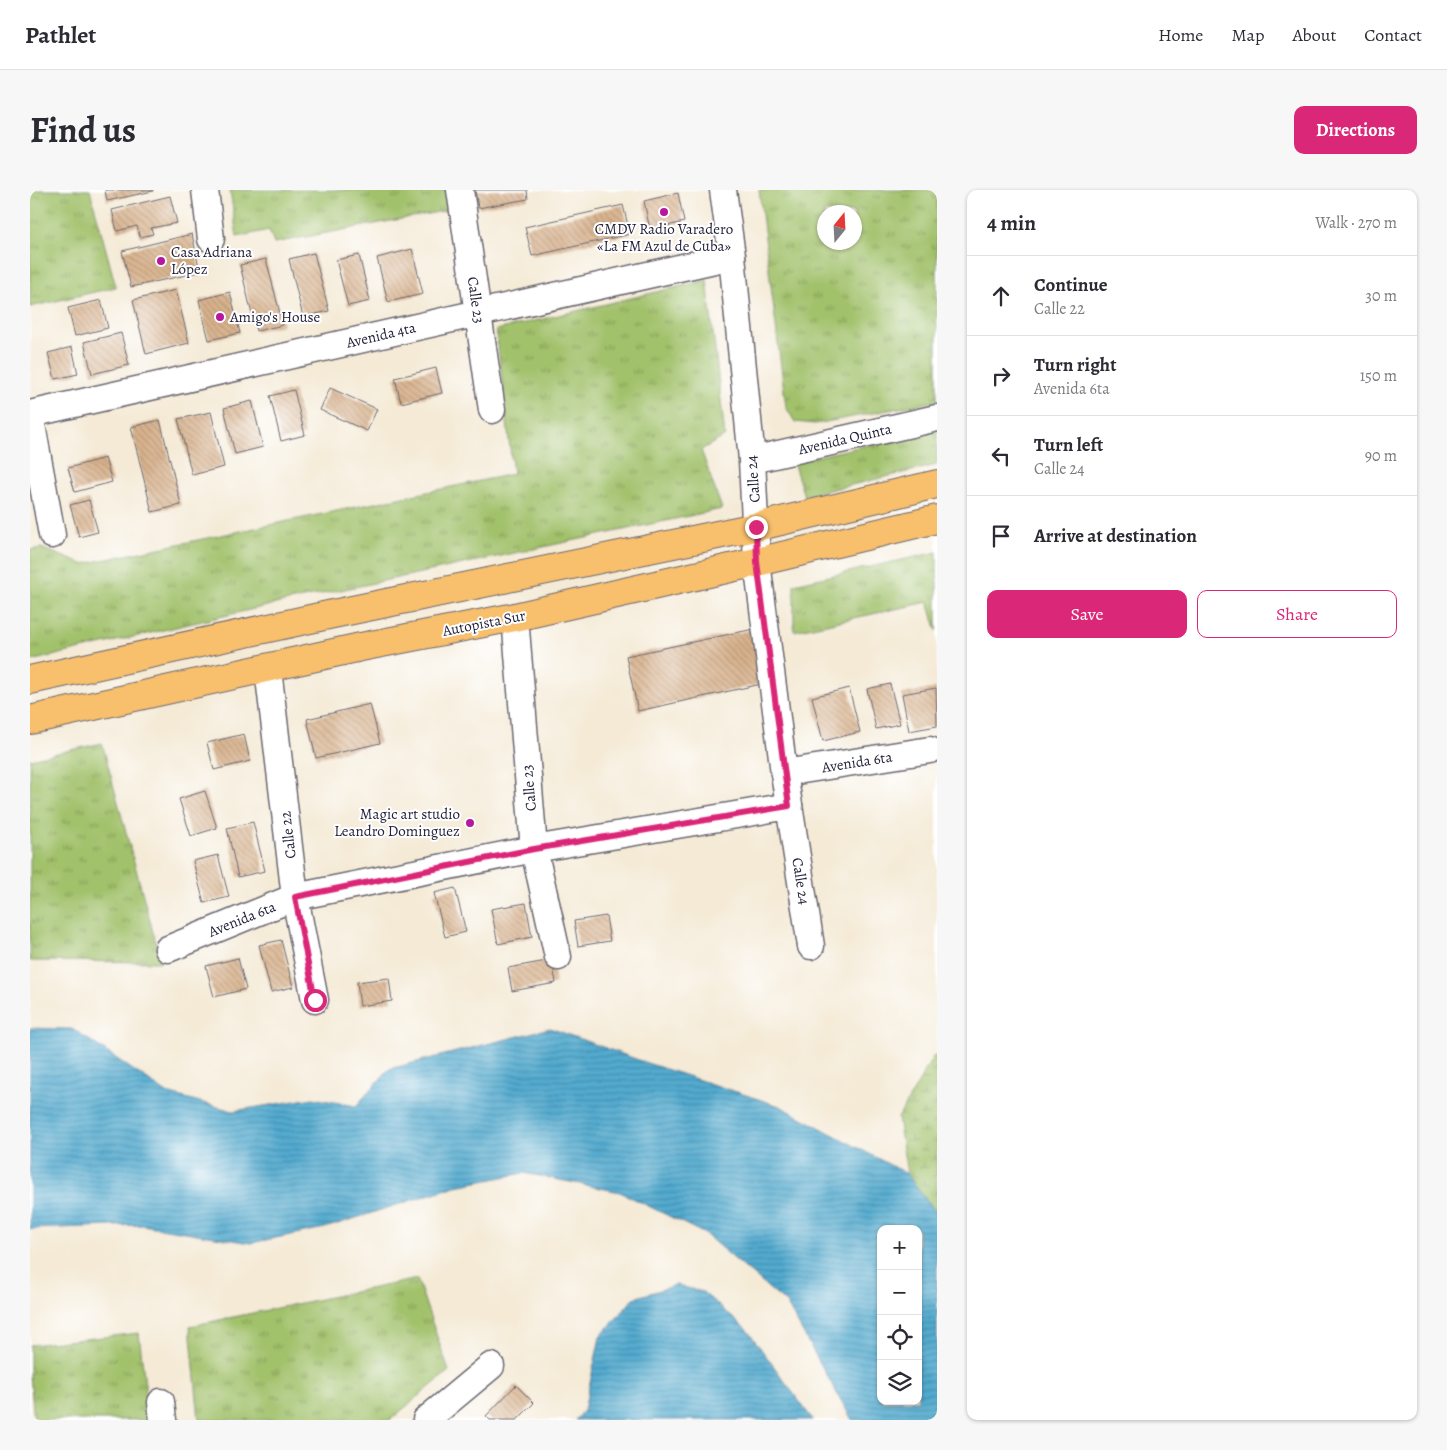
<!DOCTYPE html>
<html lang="en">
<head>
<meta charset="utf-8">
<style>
	body { margin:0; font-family:Alegreya,serif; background:#f7f7f7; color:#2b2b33 }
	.controls { position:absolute; right:15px; bottom:15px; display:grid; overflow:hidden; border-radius:10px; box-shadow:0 1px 4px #0004 }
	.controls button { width:45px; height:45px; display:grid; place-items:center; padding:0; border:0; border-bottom:1px solid #e1e1e2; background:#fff; color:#2b2b33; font:25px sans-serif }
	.compass { position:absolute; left:787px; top:15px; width:45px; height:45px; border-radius:50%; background:#fff; box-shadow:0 1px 4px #0004; rotate:18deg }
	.stop { position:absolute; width:15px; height:15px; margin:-11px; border:4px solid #db2777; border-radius:50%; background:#fff }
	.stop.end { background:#db2777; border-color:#fff; box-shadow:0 1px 5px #0008 }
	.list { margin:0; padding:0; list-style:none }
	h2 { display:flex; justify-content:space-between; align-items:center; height:65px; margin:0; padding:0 20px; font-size:21px }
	h2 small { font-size:16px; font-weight:400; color:#7c7c81 }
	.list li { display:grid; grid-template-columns:32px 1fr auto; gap:15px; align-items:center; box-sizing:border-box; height:80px; padding:0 20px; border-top:1px solid #e1e1e2 }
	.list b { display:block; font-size:19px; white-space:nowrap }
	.list p { margin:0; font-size:16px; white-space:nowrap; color:#7c7c81 }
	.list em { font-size:16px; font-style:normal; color:#7c7c81 }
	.actions { display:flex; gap:10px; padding:15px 20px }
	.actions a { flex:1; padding:11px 0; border:1px solid #db2777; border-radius:10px; text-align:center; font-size:18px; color:#db2777 }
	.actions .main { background:#db2777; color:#fff }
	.icon { flex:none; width:28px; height:28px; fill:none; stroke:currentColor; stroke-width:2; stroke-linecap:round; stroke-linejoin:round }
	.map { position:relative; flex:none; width:907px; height:1230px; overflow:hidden; border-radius:10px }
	header { display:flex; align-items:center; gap:30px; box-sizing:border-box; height:70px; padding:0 25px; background:#fff; border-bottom:1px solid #e1e1e2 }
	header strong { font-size:24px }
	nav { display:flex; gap:28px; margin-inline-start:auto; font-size:18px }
	.intro { display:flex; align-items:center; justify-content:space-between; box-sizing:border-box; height:120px; padding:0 30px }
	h1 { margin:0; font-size:35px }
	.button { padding:12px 22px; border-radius:10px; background:#db2777; color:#fff; font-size:18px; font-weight:700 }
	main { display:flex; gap:30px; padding:0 30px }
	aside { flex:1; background:#fff; border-radius:10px; box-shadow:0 1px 4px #0004 }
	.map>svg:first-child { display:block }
	.grass { fill:url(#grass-tufts); stroke:#627252; fill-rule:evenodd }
	.wetland { fill:url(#wetland-marsh); stroke:#627252 }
	.water { fill:url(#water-rules); stroke:#3a6685; fill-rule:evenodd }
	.building { fill:url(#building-back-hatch) }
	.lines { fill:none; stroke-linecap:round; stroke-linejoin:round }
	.minor-casing { stroke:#6c6871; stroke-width:29 }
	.highway-casing { stroke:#6c6871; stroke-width:30 }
	.minor { stroke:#fff; stroke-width:26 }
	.highway { stroke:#f8bf6c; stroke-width:28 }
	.route { stroke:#db2777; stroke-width:6 }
	.poi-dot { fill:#b5179e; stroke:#fff; stroke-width:2 }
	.labels { text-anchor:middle; stroke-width:4; stroke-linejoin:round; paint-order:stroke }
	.poi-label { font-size:15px; fill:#22223b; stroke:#fff; text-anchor:start }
	.street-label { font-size:15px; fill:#22223b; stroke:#fff }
</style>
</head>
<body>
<header>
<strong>Pathlet</strong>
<nav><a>Home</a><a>Map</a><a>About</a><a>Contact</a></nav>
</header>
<div class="intro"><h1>Find us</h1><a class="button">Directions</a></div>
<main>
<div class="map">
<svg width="907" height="1230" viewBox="0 0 907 1230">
	<defs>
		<pattern id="grass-tufts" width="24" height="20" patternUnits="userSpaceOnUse" patternTransform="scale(1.25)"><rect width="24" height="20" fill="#a1c16a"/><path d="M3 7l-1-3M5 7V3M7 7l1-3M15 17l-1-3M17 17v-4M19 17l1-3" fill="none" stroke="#839c58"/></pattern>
		<pattern id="wetland-marsh" width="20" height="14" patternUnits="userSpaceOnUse" patternTransform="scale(1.25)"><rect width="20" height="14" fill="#a1c16a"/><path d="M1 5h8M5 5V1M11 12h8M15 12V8" fill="none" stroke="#839c58"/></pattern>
		<pattern id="water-rules" width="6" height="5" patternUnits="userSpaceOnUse" patternTransform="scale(1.25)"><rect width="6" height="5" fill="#52aacf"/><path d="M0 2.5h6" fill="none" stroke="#448aa9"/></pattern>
		<pattern id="building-back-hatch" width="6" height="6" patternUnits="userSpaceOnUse" patternTransform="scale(1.25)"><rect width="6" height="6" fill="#d9b38d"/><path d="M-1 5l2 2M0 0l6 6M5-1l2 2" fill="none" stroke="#b09174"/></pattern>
	</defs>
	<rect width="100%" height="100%" fill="#fff"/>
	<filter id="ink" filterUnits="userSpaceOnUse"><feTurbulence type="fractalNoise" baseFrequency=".02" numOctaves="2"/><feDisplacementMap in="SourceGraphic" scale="10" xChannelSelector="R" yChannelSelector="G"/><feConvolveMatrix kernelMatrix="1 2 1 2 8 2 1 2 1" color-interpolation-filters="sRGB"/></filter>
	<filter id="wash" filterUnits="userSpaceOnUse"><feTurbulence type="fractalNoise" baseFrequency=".0096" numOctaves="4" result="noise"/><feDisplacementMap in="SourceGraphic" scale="20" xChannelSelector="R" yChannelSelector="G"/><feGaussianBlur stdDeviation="1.12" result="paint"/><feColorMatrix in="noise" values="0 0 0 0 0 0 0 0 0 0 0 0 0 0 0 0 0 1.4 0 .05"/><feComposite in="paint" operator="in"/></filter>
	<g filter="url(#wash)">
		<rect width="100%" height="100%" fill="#f4ead6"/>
		<g class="grass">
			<path d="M0 0H60L86 97 0 117Z"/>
			<path d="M200 0H417L419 20 244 53 239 40 207 47Z"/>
			<path d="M729 0H907V211L785 234 765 232 756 217ZM794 22H824V52H794Z"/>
			<path d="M677 90 695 246 671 260 692 319 254 412 0 471V360L11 358 53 374 483 284 466 140Z"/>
			<path d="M907 239V275L774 306 763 272Z"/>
			<path d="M907 362V441L898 412 764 441V394Z"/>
			<path d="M72 553 131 772 0 771V569Z"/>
			<path d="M387 1089 419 1181 360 1230H169L160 1136Z"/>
			<path d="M109 1143 119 1230H4L0 1184V1155Z"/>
		</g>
		<path class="wetland" d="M907 866V1025L877 984 868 928 903 867Z"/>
		<g class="water">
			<path d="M0 838 43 839 137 903 203 921 283 908 326 916 359 879 520 838 614 872 750 916 877 984 907 1025V1230H822L756 1113 675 1044 590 1002 494 983 426 996 295 1038 221 1053 112 1035 0 1039ZM851 1039H888V1211H851Z"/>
			<path d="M646 1095 673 1102 718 1141 783 1230H545L554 1220 570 1147 604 1108Z"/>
		</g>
		<g id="blocks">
			<g class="building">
				<path d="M75 0H123V1L77 11Z"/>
				<path d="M445 0H497L498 9 448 18Z"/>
				<path d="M648 3 654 32 620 40 614 11Z"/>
				<path d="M140 6 147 33 121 38 123 44 110 47 107 36 87 41 82 20Z"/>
				<path d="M593 15 600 44 502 66 495 37Z"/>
				<path d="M162 44 170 82 101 97 92 61Z"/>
				<path d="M382 59 393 104 358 112 347 68Z"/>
				<path d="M284 63 299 121 273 127 259 69Z"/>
				<path d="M329 65 340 111 318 116 306 70Z"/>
				<path d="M236 69 253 135 226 141 210 75Z"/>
				<path d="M146 100 159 153 116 164 103 110Z"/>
				<path d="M200 102 210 143 179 150 169 110Z"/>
				<path d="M71 110 78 138 45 146 38 118Z"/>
				<path d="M91 143 99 175 62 184 54 152Z"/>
				<path d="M42 157 48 184 25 189 18 163Z"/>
				<path d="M406 178 412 203 371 213 365 188Z"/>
				<path d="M300 198 347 219 337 241 290 220Z"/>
				<path d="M264 200 275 245 251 251 240 206Z"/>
				<path d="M222 211 233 257 205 264 194 218Z"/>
				<path d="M181 222 194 277 162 285 148 229Z"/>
				<path d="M130 230 151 315 122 322 101 237Z"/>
				<path d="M75 268 82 292 45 302 38 278Z"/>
				<path d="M59 310 68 342 49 347 40 315Z"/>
				<path d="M724 439 736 493 608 521 596 466Z"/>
				<path d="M860 494 870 534 846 539 837 499Z"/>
				<path d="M819 498 830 542 793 551 782 507Z"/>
				<path d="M906 498 907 536 879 541 872 504Z"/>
				<path d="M340 514 350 553 286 568 277 529Z"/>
				<path d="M214 544 220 571 184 580 177 553Z"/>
				<path d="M175 601 187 638 161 646 149 609Z"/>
				<path d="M223 632 235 681 208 687 197 638Z"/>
				<path d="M188 665 199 707 174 713 163 671Z"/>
				<path d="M425 698 436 742 415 747 404 703Z"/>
				<path d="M496 713 502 747 468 754 461 719Z"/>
				<path d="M576 726 580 751 548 756 544 731Z"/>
				<path d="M251 750 263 797 241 802 229 755Z"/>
				<path d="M208 768 216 799 184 807 176 776Z"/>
				<path d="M522 770 526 793 482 801 478 778Z"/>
				<path d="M359 788 362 811 330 816 327 792Z"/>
				<path d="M486 1195 504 1213 487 1230H460L456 1226Z"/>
			</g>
		</g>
	</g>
	<g filter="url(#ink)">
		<use href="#blocks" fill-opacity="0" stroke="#6c6871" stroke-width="1"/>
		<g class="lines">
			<g class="minor-casing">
				<g id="minor">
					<path d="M175 0 181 49"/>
					<path d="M430 0 462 220"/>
					<path d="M693 0 702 66 722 270 727 372 754 583 781 756"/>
					<path d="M0 224 702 66"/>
					<path d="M0 224 22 345"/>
					<path d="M722 270 907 228"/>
					<path d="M485 427 504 659 528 767"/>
					<path d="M238 479 265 707 285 810"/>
					<path d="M754 583 900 560"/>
					<path d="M138 759 265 707 504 659 759 616"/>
					<path d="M131 1212 133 1230"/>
					<path d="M396 1230 461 1176"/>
				</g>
			</g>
			<g class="highway-casing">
				<g id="highway">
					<path d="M0 490 303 424 726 337 907 294"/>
					<path d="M0 530 331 457 485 427 727 372 907 329"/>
				</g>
			</g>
			<use href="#minor" class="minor"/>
			<use href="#highway" class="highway"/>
		</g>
	</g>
	<g class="lines" filter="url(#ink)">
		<path class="route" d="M285 810 265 707 504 659 759 616 727 372 726 337"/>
	</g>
	<g class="poi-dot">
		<circle cx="634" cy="22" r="5"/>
		<circle cx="131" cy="71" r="5"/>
		<circle cx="190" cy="127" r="5"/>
		<circle cx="440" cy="633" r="5"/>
	</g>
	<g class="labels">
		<g class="poi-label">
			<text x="634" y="44" text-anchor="middle">CMDV Radio Varadero<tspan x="634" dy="17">«La FM Azul de Cuba»</tspan></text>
			<text x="141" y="67">Casa Adriana<tspan x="141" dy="17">López</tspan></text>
			<text x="200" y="132">Amigo's House</text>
			<text x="430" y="629" text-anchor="end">Magic art studio<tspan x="430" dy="17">Leandro Dominguez</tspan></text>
		</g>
		<g class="street-label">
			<text transform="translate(446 110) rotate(82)" y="5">Calle 23</text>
			<text transform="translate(351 145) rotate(-13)" y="5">Avenida 4ta</text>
			<text transform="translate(815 249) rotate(-13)" y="5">Avenida Quinta</text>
			<text transform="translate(723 289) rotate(-94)" y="5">Calle 24</text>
			<text transform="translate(454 433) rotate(-11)" y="5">Autopista Sur</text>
			<text transform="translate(827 572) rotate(-9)" y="5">Avenida 6ta</text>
			<text transform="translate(499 598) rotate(-95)" y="5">Calle 23</text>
			<text transform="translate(258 645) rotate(-97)" y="5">Calle 22</text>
			<text transform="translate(771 691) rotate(81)" y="5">Calle 24</text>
			<text transform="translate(212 729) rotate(-22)" y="5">Avenida 6ta</text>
		</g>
	</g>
</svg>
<div class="controls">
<button>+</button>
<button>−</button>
<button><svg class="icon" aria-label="locate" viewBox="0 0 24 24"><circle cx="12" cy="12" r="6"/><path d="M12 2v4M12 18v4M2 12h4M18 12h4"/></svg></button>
<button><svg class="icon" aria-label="layers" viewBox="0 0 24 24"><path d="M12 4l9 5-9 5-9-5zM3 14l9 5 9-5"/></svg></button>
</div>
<svg class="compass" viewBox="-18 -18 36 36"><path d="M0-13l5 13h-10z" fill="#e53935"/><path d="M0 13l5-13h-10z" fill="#7c7c81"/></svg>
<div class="stop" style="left:285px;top:810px"></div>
<div class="stop end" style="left:726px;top:337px"></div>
</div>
<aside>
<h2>4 min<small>Walk · 270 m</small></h2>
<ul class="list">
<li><svg class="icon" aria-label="ahead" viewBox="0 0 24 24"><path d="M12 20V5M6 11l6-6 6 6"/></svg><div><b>Continue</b><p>Calle 22</p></div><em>30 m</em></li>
<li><svg class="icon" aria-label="right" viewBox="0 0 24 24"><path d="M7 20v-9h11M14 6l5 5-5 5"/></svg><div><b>Turn right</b><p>Avenida 6ta</p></div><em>150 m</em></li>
<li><svg class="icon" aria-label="left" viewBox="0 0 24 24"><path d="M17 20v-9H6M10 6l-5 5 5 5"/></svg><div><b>Turn left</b><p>Calle 24</p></div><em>90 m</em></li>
<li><svg class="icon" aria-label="arrive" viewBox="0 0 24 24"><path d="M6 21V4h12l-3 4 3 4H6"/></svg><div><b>Arrive at destination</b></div></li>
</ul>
<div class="actions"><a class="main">Save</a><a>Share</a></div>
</aside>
</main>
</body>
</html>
